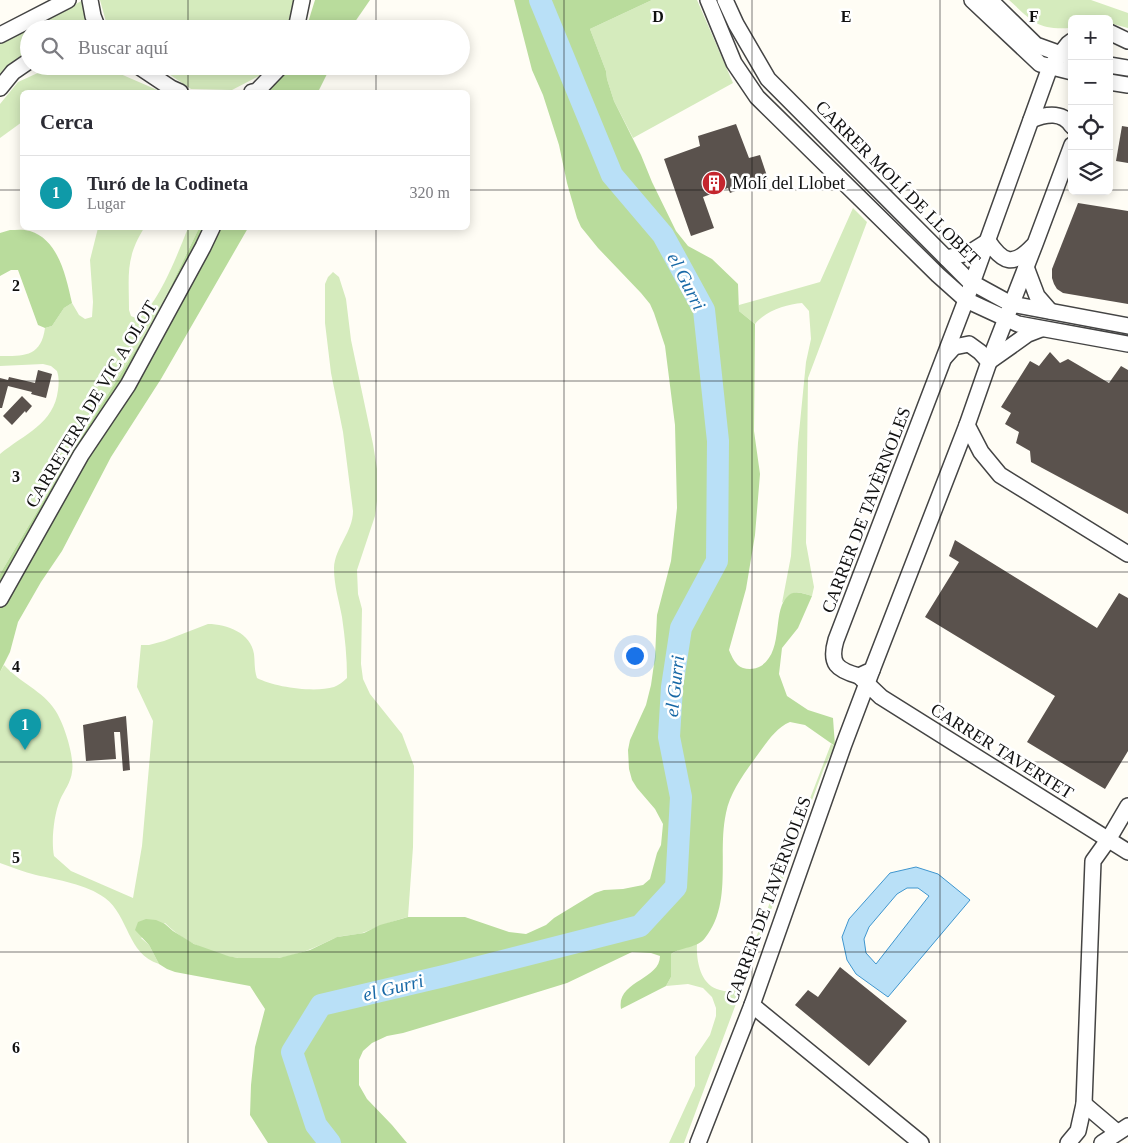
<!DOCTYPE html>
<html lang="es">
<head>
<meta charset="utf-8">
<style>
	body { margin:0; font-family:Georgia,serif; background:#f2f2f3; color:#2b2b33 }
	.controls { position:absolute; right:15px; top:15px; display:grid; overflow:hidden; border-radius:8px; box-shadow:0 2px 12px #0003 }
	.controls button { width:45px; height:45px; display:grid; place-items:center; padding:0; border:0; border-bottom:1px solid #e1e1e2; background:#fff; color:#2b2b33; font:25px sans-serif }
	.you { position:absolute; left:634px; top:655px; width:18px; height:18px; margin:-12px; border:4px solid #fff; border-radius:50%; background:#1a73e8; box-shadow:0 0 0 8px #1a73e833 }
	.badge { display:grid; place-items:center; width:32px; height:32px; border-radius:50%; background:#c4262e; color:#fff; font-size:16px; font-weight:700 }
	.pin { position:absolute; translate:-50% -41px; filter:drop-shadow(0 1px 2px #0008) }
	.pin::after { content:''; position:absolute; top:26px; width:18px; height:15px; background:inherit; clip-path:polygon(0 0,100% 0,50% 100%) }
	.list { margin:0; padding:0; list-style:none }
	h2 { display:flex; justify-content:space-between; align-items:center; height:65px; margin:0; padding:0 20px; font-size:21px }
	h2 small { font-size:16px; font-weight:400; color:#7c7c81 }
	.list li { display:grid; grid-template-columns:32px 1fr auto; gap:15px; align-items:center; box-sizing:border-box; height:75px; padding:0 20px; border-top:1px solid #e1e1e2 }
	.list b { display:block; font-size:19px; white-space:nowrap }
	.list p { margin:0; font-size:16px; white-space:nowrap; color:#7c7c81 }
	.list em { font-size:16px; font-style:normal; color:#7c7c81 }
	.icon { flex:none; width:28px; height:28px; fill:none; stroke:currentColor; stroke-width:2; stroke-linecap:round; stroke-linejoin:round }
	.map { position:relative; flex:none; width:1128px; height:1143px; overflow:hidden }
	.search { position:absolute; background:#fff; box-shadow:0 2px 12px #0003; left:20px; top:20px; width:450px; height:55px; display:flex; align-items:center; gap:12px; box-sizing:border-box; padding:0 18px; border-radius:28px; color:#7c7c81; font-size:19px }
	.panel { position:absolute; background:#fff; box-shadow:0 2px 12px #0003; left:20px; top:90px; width:450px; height:140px; border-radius:8px }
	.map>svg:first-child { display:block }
	.green { fill:#d5ebbd }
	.forest { fill:#b9dc9c }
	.water { fill:#b9e0f7; stroke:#3f96cf; fill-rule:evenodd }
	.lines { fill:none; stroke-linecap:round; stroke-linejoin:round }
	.river { stroke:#b9e0f7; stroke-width:22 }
	.building { fill:#5a524d }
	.minor-casing { stroke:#444; stroke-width:18 }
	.minor { stroke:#fff; stroke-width:15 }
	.grid { fill:none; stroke:#111; stroke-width:1; stroke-opacity:0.55 }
	.labels { text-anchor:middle; stroke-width:5; stroke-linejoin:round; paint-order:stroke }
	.poi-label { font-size:18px; fill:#111; stroke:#fff; text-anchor:start }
	.street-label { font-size:18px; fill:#111; stroke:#fff }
	.water-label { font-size:19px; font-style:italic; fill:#1768a6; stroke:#fff }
	.grid-label { font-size:16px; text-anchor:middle; font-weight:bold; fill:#111; stroke:#fff; stroke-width:5; stroke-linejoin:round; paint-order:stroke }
</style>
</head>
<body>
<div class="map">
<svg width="1128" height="1143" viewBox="0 0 1128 1143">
	<rect width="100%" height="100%" fill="#fffdf5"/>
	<g class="green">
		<path d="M83 0H85V17L88 29H29V51L19 57 0 78V44L25 27 49 19Z"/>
		<path d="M100 0H295L289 29H108Z"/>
		<path d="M652 0H697L733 83 633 138 614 101 607 79 606 71 590 29Z"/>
		<path d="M1009 0H1091L1128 13V28L1109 23V19H1072V27L1070 28C1037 30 1032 21 1009 0Z"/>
		<path d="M53 66H102L162 92H22V122L0 138V104L18 82Z"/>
		<path d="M157 66H269L259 76 232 90 191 89Z"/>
		<path d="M853 208 867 222 808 378 806 543 814 587 812 596C796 591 794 590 782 603L791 556 798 443 806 362 811 339 809 311 802 303C786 304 764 312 755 324L739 311V305L820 282Z"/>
		<path d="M98 228H144C125 259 129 275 129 310L131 316 138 319C159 303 178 253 188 228H199L155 319 85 431 0 574V454C24 434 54 424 58 390 59 383 59 377 57 371L51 366 43 364 0 366V356C24 356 41 357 45 328L52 326 64 308 72 303 79 315 85 319 92 317 93 302 90 260Z"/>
		<path d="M333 272 339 277 346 299 351 340 373 444 377 469V501L375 516 357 570 358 594 362 609 361 664 363 679 370 694 402 734 414 766 413 847 408 917C392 921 380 926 365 932 356 936 345 934 335 938 320 945 306 952 289 956 246 966 196 954 165 923L141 938 149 945 159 964C127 954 129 916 105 898 86 884 58 880 36 875 24 872 12 867 0 863V672L4 665C19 682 43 691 55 710 64 723 75 758 72 772 71 782 64 791 60 800 54 814 51 841 54 856L71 871 133 898 142 846 153 721 137 687 141 645H149L164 641 208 624C227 624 251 633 254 654 255 662 254 669 257 678 274 687 314 693 334 687 339 685 343 682 347 678 347 657 345 638 342 617 339 600 334 586 334 568 335 547 353 532 353 511L343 432 331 373 325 323V284L328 277Z"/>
		<path d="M831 744 835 746 824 768 684 1143H669L695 1086V1057L710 1035 716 1016V1008L712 997 703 988 688 984 666 986 671 977V954L684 947 697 944C696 962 701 986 720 990 727 992 731 992 736 988L769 905Z"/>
	</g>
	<g class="forest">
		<path d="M315 0H370L350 29H306Z"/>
		<path d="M514 0H652L590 29 606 71 607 79 614 101 641 155 652 182 676 231 688 246 712 259 738 284 739 311 755 324 754 431 760 474 755 535 746 589 729 650C732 657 735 665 743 668 749 670 756 669 761 666 785 650 771 609 789 595 796 590 804 594 812 596L798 628 782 648 779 674 787 696 808 710 833 718 835 746 805 725 790 722C775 728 766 744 756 757 744 774 730 792 726 813 717 854 733 903 705 938 698 948 681 947 671 954V977L666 986 621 1009C616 981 660 980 660 956L651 953 632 952 567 983 470 1013 403 1033 387 1036 372 1043 363 1051 359 1060V1085L367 1099 392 1125 407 1143H268L250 1115 251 1085 255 1047 265 1009 250 986 175 972 167 969 159 964 149 945 135 930 138 922 146 919 156 920 165 924 173 931 194 944 228 956 238 958H279L310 950 337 937 364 933 380 925 408 917H465L509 932 526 934 546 925 554 918 595 893 604 890 623 889 643 885 650 879 657 853 661 845 663 824 655 809 637 788 632 780 629 769 628 750 630 740 646 705 651 685 655 657 657 615 671 561 677 508 675 425 665 346 654 313 650 304 641 293 598 248 581 227 577 218 567 183 559 145 543 95 532 70Z"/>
		<path d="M290 66H331L318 92H265Z"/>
		<path d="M199 228H248L161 379 111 457 62 551 41 582 18 622 10 652 0 672V574L85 431 155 319Z"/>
		<path d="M10 230C16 230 23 229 30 231 59 240 66 277 72 303L64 308 52 326 45 328 38 325 18 270H11L0 276V233Z"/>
	</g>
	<path class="water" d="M916 867 938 874 970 900 888 997 856 974 847 960 842 937 849 919 890 873ZM907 888H918L929 896 876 964 866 953 864 939 869 927 897 894Z"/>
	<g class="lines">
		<path class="river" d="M330 1143 316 1125 292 1052 321 1005 444 976 640 926 676 887 681 797 669 737 672 687 681 628 717 561 718 441 704 310 663 235 612 175 540 0"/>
	</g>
	<g class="building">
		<path d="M736 124 749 158 760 155 768 179 730 193 728 188 703 197 714 228 691 236 664 159 700 146 698 136Z"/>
		<path d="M1122 126 1128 127V163L1116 161Z"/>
		<path d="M1078 203 1128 211V304L1063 293 1057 289 1054 284 1052 278V269Z"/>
		<path d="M1050 352 1060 363 1068 359 1109 383 1121 366 1128 370V514L1031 462 1030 451 1016 443 1019 432 1005 424 1011 413 1001 407 1030 361 1039 366Z"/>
		<path d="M38 370 52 374 46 398 31 394 32 392 8 386 2 408H0V378L8 380 9 377 35 383Z"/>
		<path d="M22 396 32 406 26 413 25 411 12 425 3 416Z"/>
		<path d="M955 540 1097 628 1119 593 1128 598V751L1105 789 1027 742 1055 696 925 617 959 562 949 556Z"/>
		<path d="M126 716 130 770 123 771 120 732H114L116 759 86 761 83 725Z"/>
		<path d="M840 967 907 1021 869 1066 795 1005 808 990 818 997Z"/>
	</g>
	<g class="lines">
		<g class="minor-casing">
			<g id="minor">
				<path d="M90 0 93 16 98 29"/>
				<path d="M708 0 734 63 757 97 938 275 966 300 1018 324 1128 344"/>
				<path d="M725 0 736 24 768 79 969 281 1011 304 1128 326"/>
				<path d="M972 0 1040 64 1072 72"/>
				<path d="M990 0 1036 45 1072 58"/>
				<path d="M296 29 302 0"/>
				<path d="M1109 32 1128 41"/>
				<path d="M0 35 68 0"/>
				<path d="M1072 41 1068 44 1050 67 966 300 836 640C829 664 837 670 859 676L872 670 967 425 989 362 1035 244 1072 145"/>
				<path d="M1109 65 1128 68"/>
				<path d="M138 66 171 88 180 92"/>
				<path d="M1109 82 1128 85"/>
				<path d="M0 88 13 72 29 61"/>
				<path d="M252 92 257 91 281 66"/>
				<path d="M1031 120C1046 114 1062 111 1072 126"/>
				<path d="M988 241C1003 263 1013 267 1033 246"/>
				<path d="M946 258 969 253 988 241"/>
				<path d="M1026 267 1037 296 1050 311"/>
				<path d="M945 357 954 347 969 344 980 352 989 362"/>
				<path d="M990 361 1028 334 1041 329"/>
				<path d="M967 425 981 452 1000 475 1128 554"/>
				<path d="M0 599 81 455 128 385 203 247 212 228"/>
				<path d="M860 677 881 697 1128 852"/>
				<path d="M752 1005 921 1143"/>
				<path d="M1084 1104 1117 1132"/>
				<path d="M698 1143 752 1005 844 744 872 670"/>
				<path d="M1068 1143 1078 1131 1084 1104 1093 861 1108 840 1128 806"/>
				<path d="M1102 1143 1128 1126"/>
			</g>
		</g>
		<use href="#minor" class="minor"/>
	</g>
	<path class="grid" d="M188 0V29M376 0V29M564 0V1143M752 0V1143M940 0V1143M188 66V92M376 66V92M0 190H22M468 190H1072M1109 190H1128M188 228V1143M376 228V1143M0 381H1128M0 572H1128M0 762H1128M0 952H1128"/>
	<defs>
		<g id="building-disc" transform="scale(1.25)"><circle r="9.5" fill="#c4262e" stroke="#fff"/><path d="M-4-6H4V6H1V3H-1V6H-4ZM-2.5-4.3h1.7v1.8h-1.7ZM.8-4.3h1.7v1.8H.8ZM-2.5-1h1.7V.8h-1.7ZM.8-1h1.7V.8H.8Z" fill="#fff"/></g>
	</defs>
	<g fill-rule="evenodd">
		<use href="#building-disc" x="714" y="183"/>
	</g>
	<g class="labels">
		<g class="poi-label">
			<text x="732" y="189">Molí del Llobet</text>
		</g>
		<g class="street-label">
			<text transform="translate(898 183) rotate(45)" y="6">CARRER MOLÍ DE LLOBET</text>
			<text transform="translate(91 404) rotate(-59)" y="6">CARRETERA DE VIC A OLOT</text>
			<text transform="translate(866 510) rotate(-69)" y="6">CARRER DE TAVÈRNOLES</text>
			<text transform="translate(1002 751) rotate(32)" y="6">CARRER TAVERTET</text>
			<text transform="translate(768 900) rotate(-70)" y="6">CARRER DE TAVÈRNOLES</text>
		</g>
		<g class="water-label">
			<text transform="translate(687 281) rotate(63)" y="7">el Gurri</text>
			<text transform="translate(674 686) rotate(-84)" y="7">el Gurri</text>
			<text transform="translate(393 987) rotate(-14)" y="7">el Gurri</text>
		</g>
	</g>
	<g class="grid-label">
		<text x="658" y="22">D</text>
		<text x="846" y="22">E</text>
		<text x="1034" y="22">F</text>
		<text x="16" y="291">2</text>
		<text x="16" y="482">3</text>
		<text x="16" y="672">4</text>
		<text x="16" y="863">5</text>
		<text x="16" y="1053">6</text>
	</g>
</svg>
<div class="controls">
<button>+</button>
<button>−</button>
<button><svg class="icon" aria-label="locate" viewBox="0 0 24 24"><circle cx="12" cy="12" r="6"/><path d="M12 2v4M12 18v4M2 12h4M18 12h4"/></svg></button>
<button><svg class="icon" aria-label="layers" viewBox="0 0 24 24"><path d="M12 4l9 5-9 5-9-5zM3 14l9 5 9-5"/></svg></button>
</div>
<div class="you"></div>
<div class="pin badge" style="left:25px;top:750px;background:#0f9aa8">1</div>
<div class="search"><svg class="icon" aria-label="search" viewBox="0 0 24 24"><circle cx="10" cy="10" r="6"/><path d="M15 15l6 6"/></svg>Buscar aquí</div>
<section class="panel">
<h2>Cerca<small></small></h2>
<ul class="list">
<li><span class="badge" style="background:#0f9aa8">1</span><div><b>Turó de la Codineta</b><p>Lugar</p></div><em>320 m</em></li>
</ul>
</section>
</div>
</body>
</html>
